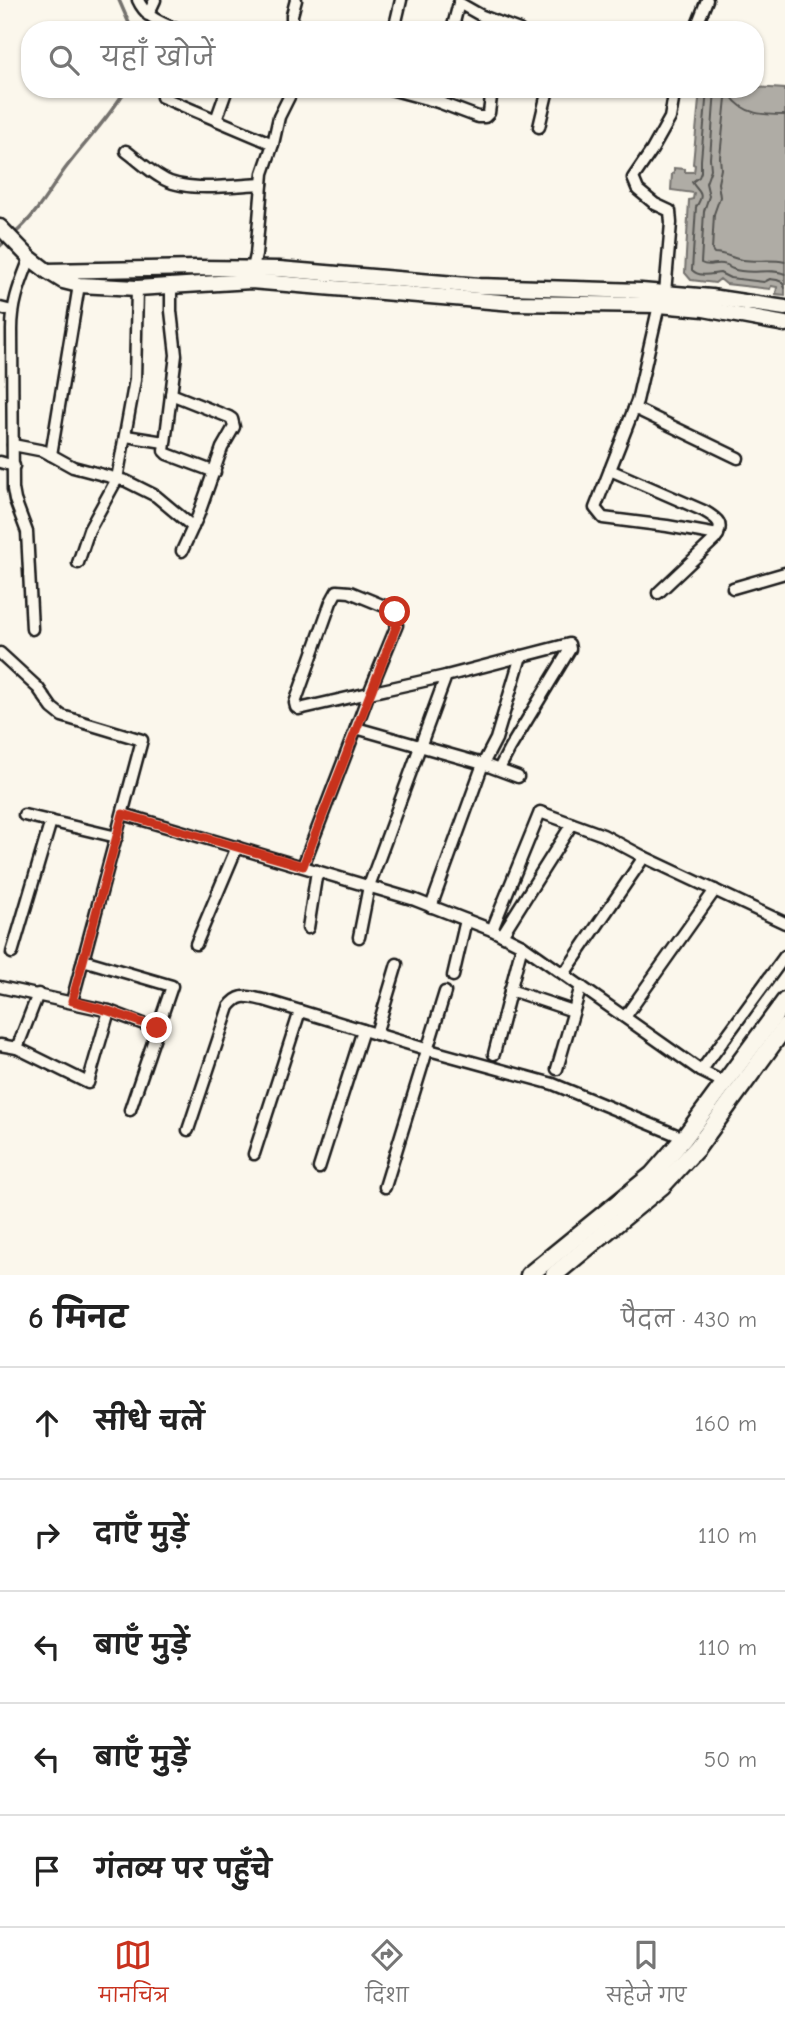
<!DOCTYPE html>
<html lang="hi">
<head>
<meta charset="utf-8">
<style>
	body { margin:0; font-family:"Comic Neue","Playpen Sans Deva",sans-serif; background:#f2f2f2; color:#222 }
	.stop { position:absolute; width:21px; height:21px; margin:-16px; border:5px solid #c8321e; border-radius:50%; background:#fff }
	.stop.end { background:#c8321e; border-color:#fff; box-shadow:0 2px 7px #0008 }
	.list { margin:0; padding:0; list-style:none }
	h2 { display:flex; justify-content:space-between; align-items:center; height:91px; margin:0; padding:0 28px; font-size:30px }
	h2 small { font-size:23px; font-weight:400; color:#767676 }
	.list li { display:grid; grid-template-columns:46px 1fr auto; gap:21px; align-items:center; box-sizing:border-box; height:112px; padding:0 28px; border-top:2px solid #e0e0e0 }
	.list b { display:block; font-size:26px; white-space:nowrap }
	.list em { font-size:23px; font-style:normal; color:#767676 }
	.icon { flex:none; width:38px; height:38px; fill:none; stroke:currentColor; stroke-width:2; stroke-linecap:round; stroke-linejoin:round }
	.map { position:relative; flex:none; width:785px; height:1275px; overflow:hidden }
	.search { position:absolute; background:#fff; box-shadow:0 2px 5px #0004; left:21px; right:21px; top:21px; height:77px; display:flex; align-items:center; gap:18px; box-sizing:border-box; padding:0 24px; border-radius:28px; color:#767676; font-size:26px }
	.sheet { height:651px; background:#fff }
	nav { display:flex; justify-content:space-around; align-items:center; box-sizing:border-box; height:98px; border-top:2px solid #e0e0e0; background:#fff; font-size:19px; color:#767676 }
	nav a { display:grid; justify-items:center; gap:4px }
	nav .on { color:#c8321e }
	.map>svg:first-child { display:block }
	.water { fill:#afaca5; stroke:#74726e; stroke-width:2 }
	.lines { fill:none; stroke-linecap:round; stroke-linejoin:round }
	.shore { stroke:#575653; stroke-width:2 }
	.stream { stroke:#74726e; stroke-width:3.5 }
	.street-casing { stroke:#1c1c1c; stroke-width:15 }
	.secondary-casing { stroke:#1c1c1c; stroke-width:19 }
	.primary-casing { stroke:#1c1c1c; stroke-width:21 }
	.street { stroke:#fbf7ec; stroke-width:10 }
	.secondary { stroke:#fbf7ec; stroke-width:14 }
	.primary { stroke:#fbf7ec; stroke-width:16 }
	.route { stroke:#c8321e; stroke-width:9 }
</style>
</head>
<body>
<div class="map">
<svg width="785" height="1275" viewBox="0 0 785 1275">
	<rect width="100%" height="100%" fill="#fbf7ec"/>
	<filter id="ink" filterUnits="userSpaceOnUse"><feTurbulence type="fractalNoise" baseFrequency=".0143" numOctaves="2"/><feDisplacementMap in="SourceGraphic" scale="14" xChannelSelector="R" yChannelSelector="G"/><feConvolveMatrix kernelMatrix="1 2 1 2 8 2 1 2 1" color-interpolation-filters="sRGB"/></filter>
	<g filter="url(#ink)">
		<path class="water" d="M755 87 785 89V295L776 294 777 287 771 286 770 289 726 284 720 279 715 283 691 280 685 273 689 200 693 199 694 193 671 190 672 174 674 173V168L685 169V172H694L695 165 693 164 700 89H755Z"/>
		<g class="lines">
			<g class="shore">
				<path d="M707 89 701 160V172L699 177 692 182C698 193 706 192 696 207L692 270C700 278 711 274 720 273L730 278 764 282 770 279 777 280 782 282 785 288"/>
				<path d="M715 89 710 158 711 169 706 183 709 196 704 211 701 263C710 268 714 262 723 264 734 266 724 266 733 269 750 276 770 267 785 274"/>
				<path d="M785 115C764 115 744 115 731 96L726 98 720 157 721 169 718 183 720 197 714 214 712 250 714 253C726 253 733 259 743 260 758 262 771 259 785 262"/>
			</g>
			<g class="stream">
				<path d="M119 0 132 30"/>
				<path d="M14 234C36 216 49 191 65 169 85 142 109 118 126 89"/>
				<path d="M0 246 8 239"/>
			</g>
			<g class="street-casing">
				<g id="street">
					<path d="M138 0C146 18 161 22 178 30"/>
					<path d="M148 15 155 0"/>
					<path d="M292 30V15L296 0"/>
					<path d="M394 30 401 0"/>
					<path d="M452 30 459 3 482 16 519 30"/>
					<path d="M695 30 707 0"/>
					<path d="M390 89 438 102 440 89"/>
					<path d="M162 97 273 144"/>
					<path d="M438 102 478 117H485L489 113 492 89"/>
					<path d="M216 120 227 89"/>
					<path d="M539 127 548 89"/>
					<path d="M126 151C138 160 149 171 162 178 185 193 235 185 262 184"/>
					<path d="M30 258C20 284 12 302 12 330L13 489 15 500 27 532 32 629"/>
					<path d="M253 268 256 255 263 173 273 144 279 117 293 89"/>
					<path d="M171 285V311L176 355 164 451 167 454 215 472"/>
					<path d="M665 293 671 223 670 211 655 204 638 190 633 178 652 150 670 118 675 89"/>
					<path d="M659 305 637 401 595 508 603 518 667 526 718 535"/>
					<path d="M0 308 12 311"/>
					<path d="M171 394 229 417 232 419 234 427 222 448 198 516 182 551"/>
					<path d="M634 408 738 458"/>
					<path d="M126 436 164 442"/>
					<path d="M13 445 44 451 73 467 126 481 156 496 193 527"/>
					<path d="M51 455 79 285"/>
					<path d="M0 462 14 466"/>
					<path d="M610 470 704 511C718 519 725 524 715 539L658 593"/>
					<path d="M78 563 89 530 117 479 135 380 137 288"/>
					<path d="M733 588 785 573"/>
					<path d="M337 591 350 592 389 608C396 613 397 617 397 625L369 693 299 709 296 707 295 703 331 602Z"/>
					<path d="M0 653 38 688 52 708 62 716 142 740 72 1001"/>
					<path d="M356 728 369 693 446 676"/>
					<path d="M518 777 483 764 496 739 521 656"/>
					<path d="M123 814 415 900 492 930 522 945 701 1071 725 1083"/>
					<path d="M24 815 117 837"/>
					<path d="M303 866 356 728 483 764 431 907"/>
					<path d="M308 928 317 871"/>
					<path d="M492 930 540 812 603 835 644 857"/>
					<path d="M502 935 572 824"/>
					<path d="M359 937 369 886 446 676 569 644 570 649 510 748 499 769"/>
					<path d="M196 944 237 847"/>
					<path d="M12 953 51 821"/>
					<path d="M83 960 172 986 130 1110"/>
					<path d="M564 974 644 857 785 923"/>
					<path d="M453 976 466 920"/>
					<path d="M0 987 109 1011 157 1029"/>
					<path d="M510 990 573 1011"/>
					<path d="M625 1017 715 890"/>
					<path d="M376 1034 397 964"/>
					<path d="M0 1045 17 1048 38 994"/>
					<path d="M17 1048 88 1083 109 1011"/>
					<path d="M494 1054 522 945"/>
					<path d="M557 1069 581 986"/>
					<path d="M701 1071 785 956"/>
					<path d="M188 1130 229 1007C240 992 248 997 264 1000L429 1050 553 1084 684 1138"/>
					<path d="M254 1154 300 1011"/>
					<path d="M319 1168 363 1030"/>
					<path d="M385 1187 445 992"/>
				</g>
			</g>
			<g class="secondary-casing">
				<g id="secondary">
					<path d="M0 227 30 258 47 271 63 281 79 285 137 288 251 281 513 303 659 305 704 309 785 324"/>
					<path d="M47 271 197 268 279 269 479 286 641 291 711 297 785 308"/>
				</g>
			</g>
			<g class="primary-casing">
				<g id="primary">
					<path d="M529 1275 652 1175 684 1138 785 1001"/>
					<path d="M554 1275 662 1186 697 1148 785 1027"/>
				</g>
			</g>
			<use href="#street" class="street"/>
			<use href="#secondary" class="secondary"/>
			<use href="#primary" class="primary"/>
		</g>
	</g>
	<g class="lines" filter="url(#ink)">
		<path class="route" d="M157 1028 109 1011 72 1001 123 814 303 866 397 625V618L395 612"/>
	</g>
</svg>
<div class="stop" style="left:395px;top:612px"></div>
<div class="stop end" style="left:157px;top:1028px"></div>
<div class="search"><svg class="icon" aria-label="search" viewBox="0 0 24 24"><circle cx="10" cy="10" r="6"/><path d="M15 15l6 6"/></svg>यहाँ खोजें</div>
</div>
<section class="sheet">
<h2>6 मिनट<small>पैदल · 430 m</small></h2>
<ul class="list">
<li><svg class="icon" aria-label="ahead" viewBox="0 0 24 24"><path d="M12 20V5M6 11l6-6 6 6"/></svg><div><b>सीधे चलें</b></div><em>160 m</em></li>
<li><svg class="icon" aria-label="right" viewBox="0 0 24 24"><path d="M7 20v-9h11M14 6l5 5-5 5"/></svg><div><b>दाएँ मुड़ें</b></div><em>110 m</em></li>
<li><svg class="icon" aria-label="left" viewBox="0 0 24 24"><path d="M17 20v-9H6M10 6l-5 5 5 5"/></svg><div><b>बाएँ मुड़ें</b></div><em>110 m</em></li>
<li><svg class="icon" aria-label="left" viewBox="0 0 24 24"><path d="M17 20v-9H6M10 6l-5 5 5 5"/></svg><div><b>बाएँ मुड़ें</b></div><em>50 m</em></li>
<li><svg class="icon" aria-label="arrive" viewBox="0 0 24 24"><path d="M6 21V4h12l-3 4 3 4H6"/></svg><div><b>गंतव्य पर पहुँचे</b></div></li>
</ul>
</section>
<nav>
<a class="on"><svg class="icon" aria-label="map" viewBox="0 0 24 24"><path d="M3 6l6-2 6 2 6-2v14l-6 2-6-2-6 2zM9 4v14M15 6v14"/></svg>मानचित्र</a>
<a><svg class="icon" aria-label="directions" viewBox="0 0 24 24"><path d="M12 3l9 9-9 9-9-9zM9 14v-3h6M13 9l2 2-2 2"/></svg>दिशा</a>
<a><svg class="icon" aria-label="saved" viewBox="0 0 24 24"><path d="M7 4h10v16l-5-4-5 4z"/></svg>सहेजे गए</a>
</nav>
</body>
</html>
